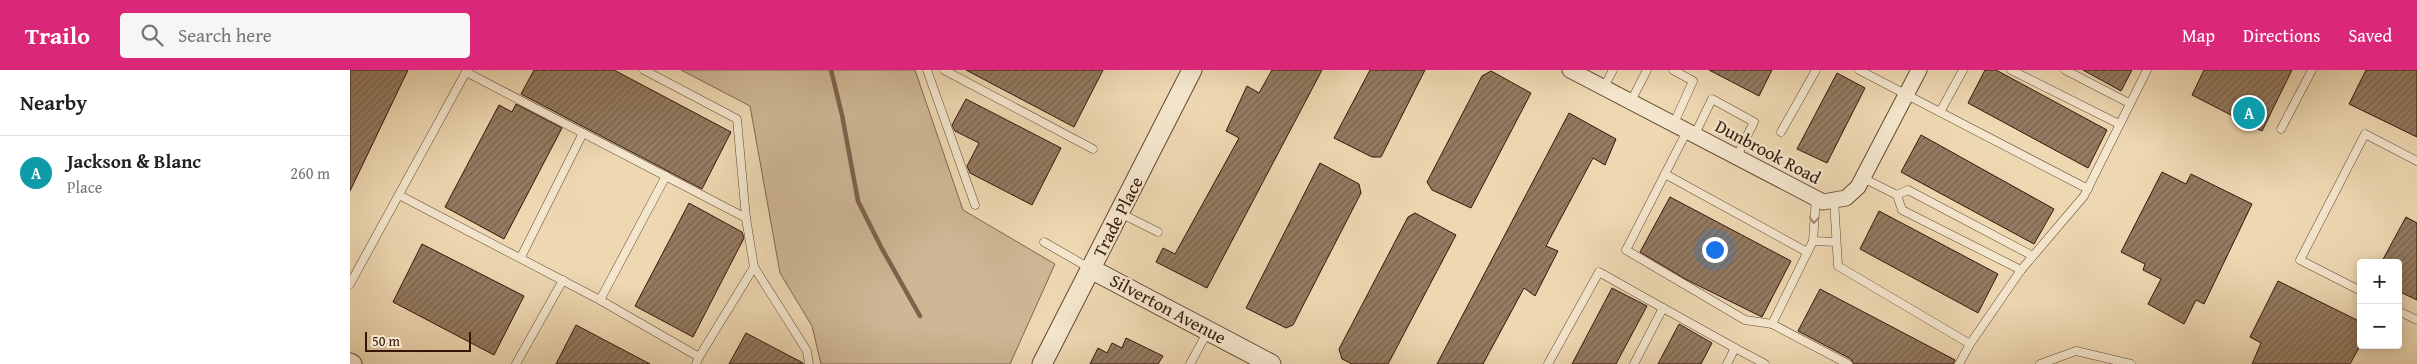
<!DOCTYPE html>
<html lang="en">
<head>
<meta charset="utf-8">
<style>
	body { margin:0; font-family:"Gentium Book Plus",serif; background:#f6f6f6; color:#222 }
	.controls { position:absolute; right:15px; bottom:15px; display:grid; overflow:hidden; border-radius:5px; box-shadow:0 2px 12px #0003 }
	.controls button { width:45px; height:45px; display:grid; place-items:center; padding:0; border:0; border-bottom:1px solid #e0e0e0; background:#fff; color:#222; font:25px sans-serif }
	.scale { position:absolute; left:15px; bottom:12px; width:106px; box-sizing:border-box; padding-left:5px; border:2px solid #331709; border-top:0; font-size:14px; line-height:18px; white-space:nowrap; color:#331709; -webkit-text-stroke:4px #f4e6cd; paint-order:stroke }
	.you { position:absolute; left:1364px; top:179px; width:18px; height:18px; margin:-12px; border:4px solid #fff; border-radius:50%; background:#1a73e8; box-shadow:0 0 0 8px #1a73e833 }
	.badge { display:grid; place-items:center; width:32px; height:32px; border-radius:50%; background:#db2777; color:#fff; font-size:16px; font-weight:700 }
	.pin { position:absolute; translate:-50% -50%; border:2px solid #fff; box-shadow:0 1px 5px #0006 }
	.list { margin:0; padding:0; list-style:none }
	h2 { display:flex; justify-content:space-between; align-items:center; height:65px; margin:0; padding:0 20px; font-size:21px }
	h2 small { font-size:16px; font-weight:400; color:#767676 }
	.list li { display:grid; grid-template-columns:32px 1fr auto; gap:15px; align-items:center; box-sizing:border-box; height:75px; padding:0 20px; border-top:1px solid #e0e0e0 }
	.list b { display:block; font-size:19px; white-space:nowrap }
	.list p { margin:0; font-size:16px; white-space:nowrap; color:#767676 }
	.list em { font-size:16px; font-style:normal; color:#767676 }
	.icon { flex:none; width:28px; height:28px; fill:none; stroke:currentColor; stroke-width:2; stroke-linecap:round; stroke-linejoin:round }
	.map { position:relative; flex:none; width:2067px; height:294px; overflow:hidden }
	header { display:flex; align-items:center; gap:30px; box-sizing:border-box; height:70px; padding:0 25px; background:#db2777; color:#fff }
	header strong { font-size:24px }
	nav { display:flex; gap:28px; margin-inline-start:auto; font-size:18px }
	.search { width:350px; height:45px; background:#f6f6f6; display:flex; align-items:center; gap:12px; box-sizing:border-box; padding:0 18px; border-radius:5px; color:#767676; font-size:19px }
	main { display:flex }
	aside { flex:1; background:#fff }
	.map>svg:first-child { display:block }
	.green { fill:#ceb795; stroke:#80674f }
	.lines { fill:none; stroke-linecap:round; stroke-linejoin:round }
	.stream { stroke:#7d634c; stroke-width:4.5 }
	.building { fill:url(#building-hatch); stroke:#331709 }
	.service-casing { stroke:#624733; stroke-width:9 }
	.minor-casing { stroke:#624733; stroke-width:17 }
	.tertiary-casing { stroke:#624733; stroke-width:21 }
	.service { stroke:#f4e6cd; stroke-width:8 }
	.minor { stroke:#f4e6cd; stroke-width:15 }
	.tertiary { stroke:#f4e6cd; stroke-width:19 }
	.oneway { stroke:#9d8975 }
	.labels { text-anchor:middle; stroke-width:5; stroke-linejoin:round; paint-order:stroke }
	.street-label { font-size:18px; fill:#331709; stroke:#f4e6cd }
</style>
</head>
<body>
<header>
<strong>Trailo</strong>
<div class="search"><svg class="icon" aria-label="search" viewBox="0 0 24 24"><circle cx="10" cy="10" r="6"/><path d="M15 15l6 6"/></svg>Search here</div>
<nav><a>Map</a><a>Directions</a><a>Saved</a></nav>
</header>
<main>
<aside>
<h2>Nearby<small></small></h2>
<ul class="list">
<li><span class="badge" style="background:#0f9aa8">A</span><div><b>Jackson &amp; Blanc</b><p>Place</p></div><em>260 m</em></li>
</ul>
</aside>
<div class="map">
<svg width="2067" height="294" viewBox="0 0 2067 294">
	<defs>
		<pattern id="building-hatch" width="6" height="6" patternUnits="userSpaceOnUse" patternTransform="scale(1.25)"><rect width="6" height="6" fill="#947b61"/><path d="M-1 1l2-2M0 6l6-6M5 7l2-2" fill="none" stroke="#79644e"/></pattern>
	</defs>
	<rect width="100%" height="100%" fill="#eed8b2"/>
	<filter id="stains"><feTurbulence type="fractalNoise" baseFrequency=".004" numOctaves="4"/><feColorMatrix values="0 0 0 0 .2 0 0 0 0 .09 0 0 0 0 .02 0 0 0 .5 -.17"/></filter>
	<radialGradient id="worn" r=".72"><stop offset=".6" stop-color="#630" stop-opacity="0"/><stop offset="1" stop-color="#630" stop-opacity=".3"/></radialGradient>
	<path class="green" d="M331 0H565L613 140 705 194 660 294H471L462 256 430 203 400 36Z"/>
	<g class="lines">
		<path class="stream" d="M481 0 492 45 508 131 531 177 570 246"/>
	</g>
	<g class="building">
		<path d="M0 0H58L0 121Z"/>
		<path d="M184 0H264L381 62 352 119 171 24Z"/>
		<path d="M616 0H753L724 57Z"/>
		<path d="M922 0H972L857 218 806 192 813 178 825 184 889 68 876 61 897 16 909 23Z"/>
		<path d="M1020 0H1075L1031 87H1022L984 68Z"/>
		<path d="M1359 0H1422L1409 26Z"/>
		<path d="M1635 0H1646L1757 60 1738 98 1618 33Z"/>
		<path d="M1733 0H1782L1771 21Z"/>
		<path d="M1854 0H1942L1912 61 1842 25Z"/>
		<path d="M2016 0H2067V67L1999 34Z"/>
		<path d="M1141 1 1181 23 1121 138 1082 120 1077 112 1132 6Z"/>
		<path d="M1487 3 1515 18 1477 93 1447 79Z"/>
		<path d="M616 29 711 78 682 135 620 103 617 96 629 73 605 61 602 55Z"/>
		<path d="M166 34 212 58 154 169 95 137 149 35 162 42Z"/>
		<path d="M1219 43 1266 69 1255 95 1243 88 1196 176 1208 181 1185 226 1174 218 1133 294H1087Z"/>
		<path d="M1571 65 1704 139 1684 174 1551 102Z"/>
		<path d="M970 93 1009 114 1011 123 943 255 936 258 896 238Z"/>
		<path d="M1812 102 1836 114 1841 104 1902 134 1854 234 1846 230 1834 254 1798 234 1811 209 1793 200 1795 194 1771 182Z"/>
		<path d="M1320 127 1441 191 1412 247 1337 210 1290 182Z"/>
		<path d="M339 133 392 162 394 168 343 267 285 236Z"/>
		<path d="M1529 141 1648 204 1628 243 1510 179Z"/>
		<path d="M1065 143 1106 165 1038 294H1002L992 289 989 279 1058 147Z"/>
		<path d="M2056 147 2067 153V230L2048 221V193H2031Z"/>
		<path d="M72 174 174 226 144 285 43 232Z"/>
		<path d="M1928 211 2011 252V274L2000 294H1902L1911 273 1900 267Z"/>
		<path d="M1262 218 1297 236 1266 294H1222Z"/>
		<path d="M1470 219 1605 290 1603 294H1504L1501 289 1448 261Z"/>
		<path d="M1329 254 1362 273 1351 294H1308Z"/>
		<path d="M226 255 300 294H206Z"/>
		<path d="M396 263 453 293V294H379Z"/>
		<path d="M776 268 813 286 808 294H740L748 278 757 283 762 273 772 278Z"/>
	</g>
	<g class="lines">
		<g class="service-casing">
			<g id="service">
				<path d="M294 0 387 49 396 148 404 197"/>
				<path d="M577 0 625 135"/>
				<path d="M594 0 743 79"/>
				<path d="M1323 0 1343 11 1324 53"/>
				<path d="M1509 0 1738 119"/>
				<path d="M1661 0 1769 54"/>
				<path d="M1715 0 1779 33"/>
				<path d="M116 2 396 148"/>
				<path d="M1254 17 1263 0"/>
				<path d="M1281 31 1297 0"/>
				<path d="M1590 42 1613 0"/>
				<path d="M1931 59 1962 0"/>
				<path d="M1337 61 1276 180 1395 250 1422 254"/>
				<path d="M1431 62 1466 0"/>
				<path d="M1345 64 1362 29 1404 52 1387 86"/>
				<path d="M1315 104 1457 182"/>
				<path d="M1513 108 1547 125"/>
				<path d="M49 125 250 230 349 287 346 294"/>
				<path d="M1466 128 1463 171 1422 254 1498 294"/>
				<path d="M1484 130 1488 196 1620 274"/>
				<path d="M770 143 808 162"/>
				<path d="M1463 171 1486 172"/>
				<path d="M694 172 741 199"/>
				<path d="M171 187 233 63"/>
				<path d="M1671 200 1552 140 1547 125 1558 120 1683 186"/>
				<path d="M0 214 117 0"/>
				<path d="M2011 221 1950 190 2015 64 2067 91"/>
				<path d="M250 230 316 106"/>
				<path d="M1313 238 1385 278"/>
				<path d="M2048 241 2067 250"/>
				<path d="M349 287 404 197 457 281 459 294"/>
				<path d="M166 294 213 210"/>
				<path d="M840 294 858 261"/>
				<path d="M1198 294 1249 202 1313 238 1284 294"/>
				<path d="M1377 294 1385 278 1415 294"/>
				<path d="M1609 294 1620 274 1671 200 1734 126 1797 0"/>
				<path d="M1690 294 1726 281 1781 294"/>
			</g>
		</g>
		<g class="minor-casing">
			<path id="minor" d="M1220 0 1473 132 1496 128 1508 117 1569 0"/>
		</g>
		<g class="tertiary-casing">
			<g id="tertiary">
				<path d="M741 199 921 294"/>
				<path d="M0 293 2 294"/>
				<path d="M692 294 842 0"/>
			</g>
		</g>
		<use href="#service" class="service"/>
		<use href="#minor" class="minor"/>
		<use href="#tertiary" class="tertiary"/>
	</g>
	<defs><path id="oneway-chevron" d="M-2-3.5L2.5 0L-2 3.5" fill="none" stroke-width="1.6" stroke-linecap="round" stroke-linejoin="round" transform="scale(1.25)"/></defs>
	<use class="oneway" href="#oneway-chevron" transform="translate(1464 150) rotate(94)"/>
	<g class="labels">
		<g class="street-label">
			<text transform="translate(1418 82) rotate(28)" y="6">Dunbrook Road</text>
			<text transform="translate(768 147) rotate(-63)" y="6">Trade Place</text>
			<text transform="translate(818 239) rotate(28)" y="6">Silverton Avenue</text>
		</g>
	</g>
	<rect width="100%" height="100%" filter="url(#stains)"/>
	<rect width="100%" height="100%" fill="url(#worn)"/>
</svg>
<div class="controls">
<button>+</button>
<button>−</button>
</div>
<div class="scale">50 m</div>
<div class="you"></div>
<div class="pin badge" style="left:1899px;top:43px;background:#0f9aa8">A</div>
</div>
</main>
</body>
</html>
